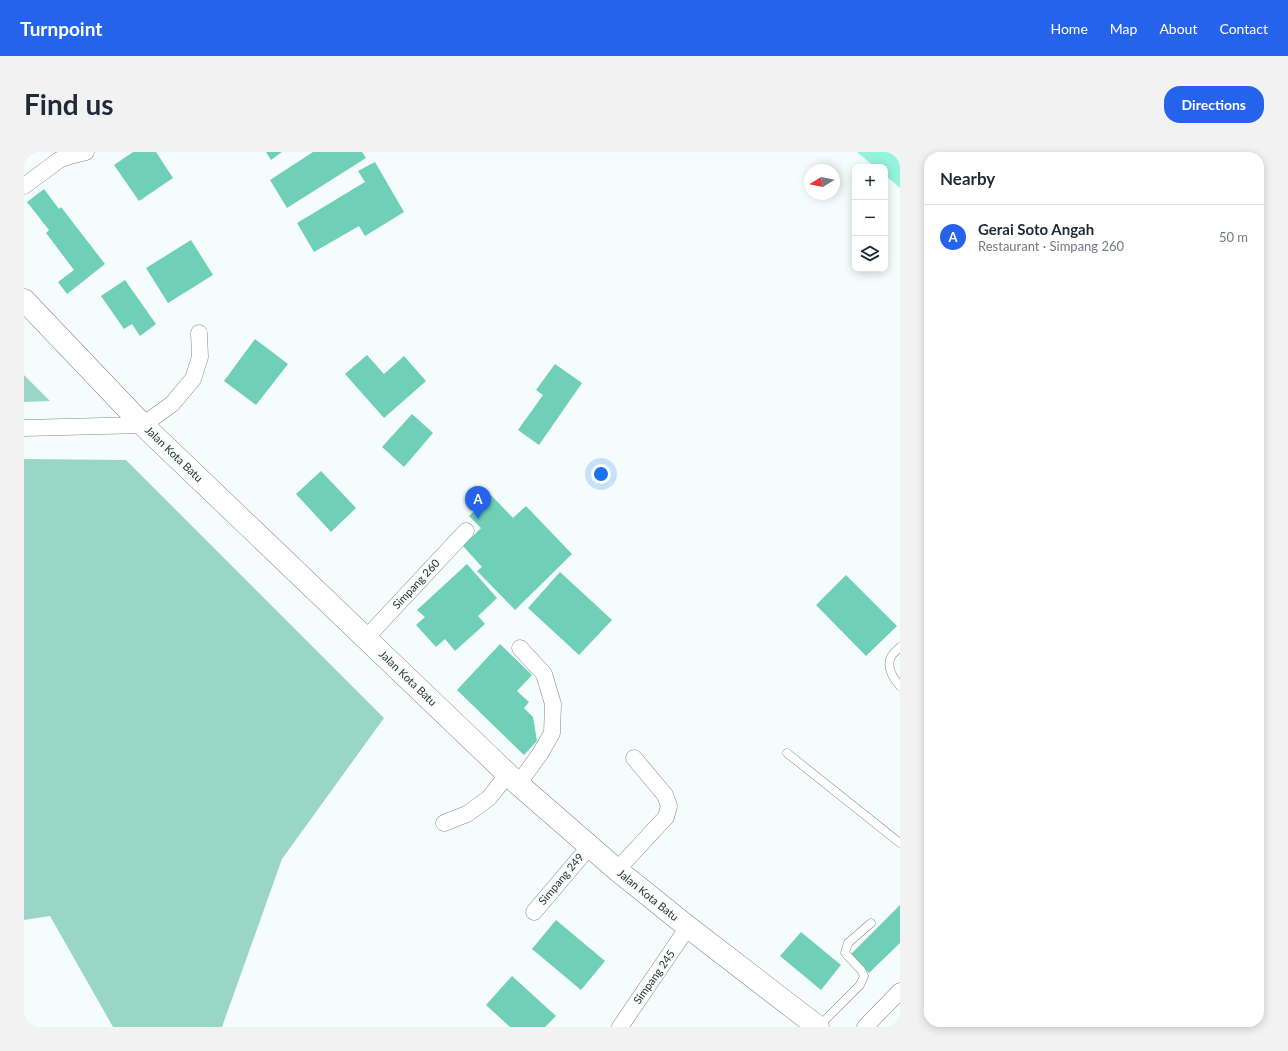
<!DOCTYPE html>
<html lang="en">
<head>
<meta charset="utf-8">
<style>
	body { margin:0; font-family:Lato,sans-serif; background:#f2f2f3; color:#1f2937 }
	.controls { position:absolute; right:12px; top:12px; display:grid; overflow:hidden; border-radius:8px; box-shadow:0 2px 10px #0003 }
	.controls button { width:36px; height:36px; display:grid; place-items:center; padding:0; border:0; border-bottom:1px solid #e0e1e3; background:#fff; color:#1f2937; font:20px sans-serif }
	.compass { position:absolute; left:780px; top:12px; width:36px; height:36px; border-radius:50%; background:#fff; box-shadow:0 2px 10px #0003; rotate:260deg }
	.you { position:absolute; left:577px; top:322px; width:14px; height:14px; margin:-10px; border:3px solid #fff; border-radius:50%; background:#1a73e8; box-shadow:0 0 0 6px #1a73e833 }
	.badge { display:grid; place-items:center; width:26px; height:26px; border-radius:50%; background:#2563eb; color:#fff; font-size:13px; font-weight:700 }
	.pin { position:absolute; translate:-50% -33px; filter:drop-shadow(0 1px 2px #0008) }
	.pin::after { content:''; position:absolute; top:21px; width:14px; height:12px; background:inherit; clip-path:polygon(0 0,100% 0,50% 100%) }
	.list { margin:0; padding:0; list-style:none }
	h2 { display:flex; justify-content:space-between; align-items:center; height:52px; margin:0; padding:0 16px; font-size:17px }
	h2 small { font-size:13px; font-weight:400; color:#747a83 }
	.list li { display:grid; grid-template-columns:26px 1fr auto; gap:12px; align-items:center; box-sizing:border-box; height:64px; padding:0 16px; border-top:1px solid #e0e1e3 }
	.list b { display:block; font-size:15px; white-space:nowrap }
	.list p { margin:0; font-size:13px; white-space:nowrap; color:#747a83 }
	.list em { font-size:13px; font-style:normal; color:#747a83 }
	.icon { flex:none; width:22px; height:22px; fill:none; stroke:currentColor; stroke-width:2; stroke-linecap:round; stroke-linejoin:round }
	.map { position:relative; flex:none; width:876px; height:875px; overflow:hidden; border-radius:16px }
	header { display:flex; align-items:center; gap:24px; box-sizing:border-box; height:56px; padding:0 20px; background:#2563eb; color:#fff }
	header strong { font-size:19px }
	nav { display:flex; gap:22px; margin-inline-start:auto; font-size:14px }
	.intro { display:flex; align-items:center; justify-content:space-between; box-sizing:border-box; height:96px; padding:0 24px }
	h1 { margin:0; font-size:28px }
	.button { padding:10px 18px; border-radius:16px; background:#2563eb; color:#fff; font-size:14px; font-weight:700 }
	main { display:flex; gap:24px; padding:0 24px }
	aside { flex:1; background:#fff; border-radius:16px; box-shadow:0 2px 10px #0003 }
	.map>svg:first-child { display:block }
	.green { fill:#9ad6c5 }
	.water { fill:#94f3db }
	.building { fill:#70cfb7 }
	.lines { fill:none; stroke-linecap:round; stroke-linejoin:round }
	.service-casing { stroke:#818986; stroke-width:9 }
	.minor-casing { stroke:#818986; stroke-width:17 }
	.primary-casing { stroke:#818986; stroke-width:23 }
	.service { stroke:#fff; stroke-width:8 }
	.minor { stroke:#fff; stroke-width:16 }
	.primary { stroke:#fff; stroke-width:22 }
	.labels { text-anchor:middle; stroke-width:4; stroke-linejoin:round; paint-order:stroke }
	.street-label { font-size:11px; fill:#2b2e2d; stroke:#f4fdfb }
</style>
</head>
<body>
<header>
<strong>Turnpoint</strong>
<nav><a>Home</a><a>Map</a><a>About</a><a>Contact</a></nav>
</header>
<div class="intro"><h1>Find us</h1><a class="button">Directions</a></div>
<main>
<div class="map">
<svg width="876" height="875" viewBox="0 0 876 875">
	<rect width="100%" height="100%" fill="#f4fdfb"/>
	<g class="green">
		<path d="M0 223 26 249 0 250Z"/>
		<path d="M0 307 102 308 360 566 258 707 198 875H89L26 764 0 768Z"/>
	</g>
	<path class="water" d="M833 0H876V36L861 23V15H851Z"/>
	<g class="building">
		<path d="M109 0H132L149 26 115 49 90 13Z"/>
		<path d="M242 0H258L247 8Z"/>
		<path d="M289 0H338L342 6 263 56 246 28Z"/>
		<path d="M351 10 380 60 341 84 335 74 290 100 273 71 341 30 334 19Z"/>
		<path d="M20 37 35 57 37 55 81 112 43 142 34 130 50 118 22 81 25 78 3 50Z"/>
		<path d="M167 88 189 123 144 151 122 116Z"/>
		<path d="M101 128 132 172 116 184 108 172 100 177 77 144Z"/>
		<path d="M231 187 264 212 232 253 200 229Z"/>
		<path d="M343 203 360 222 380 204 402 229 360 266 321 222Z"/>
		<path d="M531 212 558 231 515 293 494 278 519 243 512 238Z"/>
		<path d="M388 262 409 281 380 315 358 295Z"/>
		<path d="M297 319 332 356 307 380 272 342Z"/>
		<path d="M467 343 489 366 502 354 548 402 491 458 453 419 458 415 439 394 457 376 445 364Z"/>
		<path d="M443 412 473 446 454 464 461 472 431 499 421 487 412 495 392 473 401 465 393 458Z"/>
		<path d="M536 420 588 468 555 503 504 456Z"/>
		<path d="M822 423 873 474 842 504 792 453Z"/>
		<path d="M476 492 508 523 493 539 505 550 500 556 509 565 513 589 500 603 433 538Z"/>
		<path d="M876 753V791L845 821 827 802Z"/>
		<path d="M532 768 581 809 557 838 508 797Z"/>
		<path d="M777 780 817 813 797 838 756 804Z"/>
		<path d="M488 824 532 864 521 875H486L462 853Z"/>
	</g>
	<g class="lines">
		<g class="service-casing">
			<g id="service">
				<path d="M876 495C873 498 869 501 867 505 862 515 869 526 876 534"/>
				<path d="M763 601 876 691"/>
				<path d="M794 875 836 833 840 824 837 818 821 801 824 791 847 771"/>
			</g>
		</g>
		<g class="minor-casing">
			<g id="minor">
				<path d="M0 34 35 8 46 4 62 0"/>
				<path d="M0 276 119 273 148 252 169 227 176 205 175 181"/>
				<path d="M342 486 442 379"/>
				<path d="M494 632 516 602 528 581 529 552 520 522 496 496"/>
				<path d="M420 671 443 662 465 646 484 622"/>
				<path d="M593 718 642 665 645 654 641 643 610 606"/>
				<path d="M510 760 565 695"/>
				<path d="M596 875 664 775"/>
				<path d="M841 875 876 839"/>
			</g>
		</g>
		<g class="primary-casing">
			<path id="primary" d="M0 148 119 273 494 632 593 718 664 775 794 875"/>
		</g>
		<use href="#service" class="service"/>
		<use href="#minor" class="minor"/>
		<use href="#primary" class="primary"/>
	</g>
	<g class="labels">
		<g class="street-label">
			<text transform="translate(150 302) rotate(44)" y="4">Jalan Kota Batu</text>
			<text transform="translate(392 432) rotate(-47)" y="4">Simpang 260</text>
			<text transform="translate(384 526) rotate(44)" y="4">Jalan Kota Batu</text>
			<text transform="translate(537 727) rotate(-50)" y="4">Simpang 249</text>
			<text transform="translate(624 743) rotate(39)" y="4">Jalan Kota Batu</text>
			<text transform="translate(630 825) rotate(-55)" y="4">Simpang 245</text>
		</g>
	</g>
</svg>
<div class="controls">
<button>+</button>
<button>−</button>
<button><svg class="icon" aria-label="layers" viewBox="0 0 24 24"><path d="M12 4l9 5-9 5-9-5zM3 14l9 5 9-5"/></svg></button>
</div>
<svg class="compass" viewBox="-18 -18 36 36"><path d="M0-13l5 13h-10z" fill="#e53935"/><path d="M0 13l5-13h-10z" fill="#747a83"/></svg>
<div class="you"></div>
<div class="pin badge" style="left:454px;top:367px">A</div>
</div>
<aside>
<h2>Nearby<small></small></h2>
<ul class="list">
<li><span class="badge">A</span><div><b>Gerai Soto Angah</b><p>Restaurant · Simpang 260</p></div><em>50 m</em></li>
</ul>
</aside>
</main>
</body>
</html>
